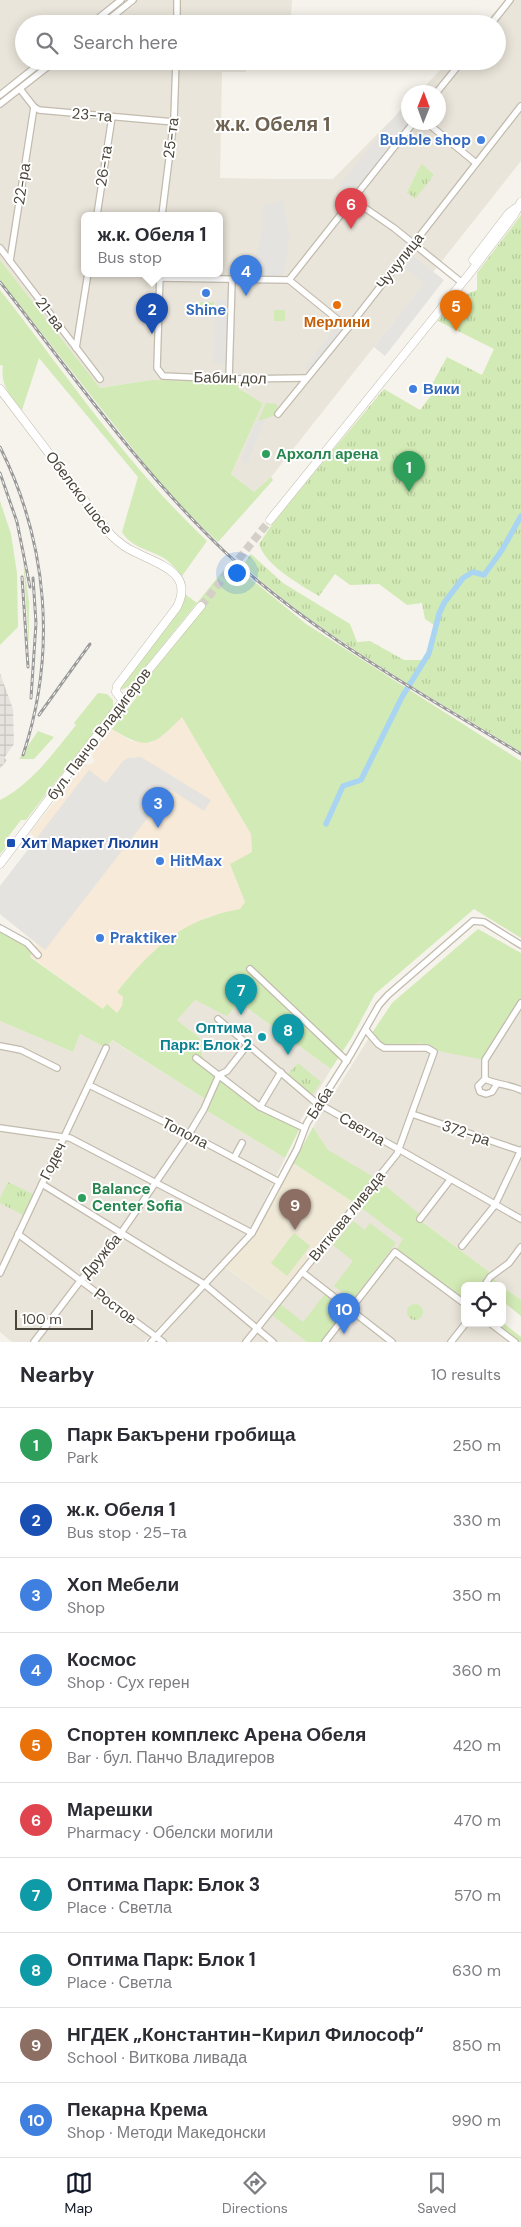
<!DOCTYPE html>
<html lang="en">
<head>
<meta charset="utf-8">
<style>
	body { margin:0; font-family:"DM Sans",sans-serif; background:#f2f2f3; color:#2b2b33 }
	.controls { position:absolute; right:15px; bottom:15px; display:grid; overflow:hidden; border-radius:8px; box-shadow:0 2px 12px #0003 }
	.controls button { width:45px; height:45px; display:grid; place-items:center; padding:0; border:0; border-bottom:1px solid #e1e1e2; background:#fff; color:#2b2b33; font:25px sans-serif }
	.compass { position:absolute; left:401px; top:85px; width:45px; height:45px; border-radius:50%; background:#fff; box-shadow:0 2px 12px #0003; rotate:1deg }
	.scale { position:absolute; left:15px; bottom:12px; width:78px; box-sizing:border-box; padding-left:5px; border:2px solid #4b4439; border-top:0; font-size:14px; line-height:18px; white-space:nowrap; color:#4b4439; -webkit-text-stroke:4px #fff; paint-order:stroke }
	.you { position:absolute; left:236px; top:572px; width:18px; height:18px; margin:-12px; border:4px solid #fff; border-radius:50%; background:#1a73e8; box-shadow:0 0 0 8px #1a73e833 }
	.badge { display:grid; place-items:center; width:32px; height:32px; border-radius:50%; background:#111827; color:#fff; font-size:16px; font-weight:700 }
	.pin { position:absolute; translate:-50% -41px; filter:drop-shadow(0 1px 2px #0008) }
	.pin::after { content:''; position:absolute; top:26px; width:18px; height:15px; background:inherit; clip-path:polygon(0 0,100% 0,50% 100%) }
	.popup { position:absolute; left:81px; top:212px; width:142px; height:65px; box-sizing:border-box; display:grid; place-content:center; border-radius:8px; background:#fff; filter:drop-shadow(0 1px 4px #0005); font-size:16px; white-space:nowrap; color:#7c7c81 }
	.popup b { font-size:19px; color:#2b2b33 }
	.popup::after { content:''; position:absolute; left:50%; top:100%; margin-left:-10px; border:10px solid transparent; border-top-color:#fff }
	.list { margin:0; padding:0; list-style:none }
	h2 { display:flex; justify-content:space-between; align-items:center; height:65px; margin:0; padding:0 20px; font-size:21px }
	h2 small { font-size:16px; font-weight:400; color:#7c7c81 }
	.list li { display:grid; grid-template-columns:32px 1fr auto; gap:15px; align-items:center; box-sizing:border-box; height:75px; padding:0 20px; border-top:1px solid #e1e1e2 }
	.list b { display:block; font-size:19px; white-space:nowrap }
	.list p { margin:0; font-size:16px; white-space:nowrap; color:#7c7c81 }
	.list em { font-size:16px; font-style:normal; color:#7c7c81 }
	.icon { flex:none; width:28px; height:28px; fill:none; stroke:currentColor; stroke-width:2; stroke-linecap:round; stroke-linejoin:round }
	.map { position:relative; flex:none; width:521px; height:1342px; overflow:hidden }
	.search { position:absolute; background:#fff; box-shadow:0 2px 12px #0003; left:15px; right:15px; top:15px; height:55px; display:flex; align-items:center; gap:12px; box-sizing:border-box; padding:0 18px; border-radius:28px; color:#7c7c81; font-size:19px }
	.sheet { height:815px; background:#fff }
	nav { display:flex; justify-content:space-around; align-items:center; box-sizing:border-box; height:70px; border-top:1px solid #e1e1e2; background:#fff; font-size:14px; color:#7c7c81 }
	nav a { display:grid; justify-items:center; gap:2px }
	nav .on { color:#111827 }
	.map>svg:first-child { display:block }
	.residential { fill:#eae5da; fill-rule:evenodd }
	.commercial { fill:#f7ead8 }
	.industrial { fill:url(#industrial-grid) }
	.education { fill:#efe8d6 }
	.grass { fill:#d2eab5 }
	.park { fill:url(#park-tufts) }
	.parking { fill:#e5e3e0 }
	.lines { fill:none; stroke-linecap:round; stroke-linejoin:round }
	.canal { stroke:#a9d4f2; stroke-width:5.5 }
	.tertiary-tunnel { stroke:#d4d0c8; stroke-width:8; stroke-dasharray:8 4; stroke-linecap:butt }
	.minor-casing { stroke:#c2bbae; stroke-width:8 }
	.tertiary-casing { stroke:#c2bbae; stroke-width:9 }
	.minor { stroke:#fff; stroke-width:5.5 }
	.tertiary { stroke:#fff; stroke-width:8 }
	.rail-casing { stroke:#9a9a9a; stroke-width:3 }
	.rail { stroke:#fff; stroke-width:1; stroke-dasharray:4; stroke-linecap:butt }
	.shop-dot { fill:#3f7fe0; stroke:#fff; stroke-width:2 }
	.food-dot { fill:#e8710a; stroke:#fff; stroke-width:2 }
	.leisure-dot { fill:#2e9e5b; stroke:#fff; stroke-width:2 }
	.transit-dot { fill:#1a4fb4; stroke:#fff; stroke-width:2 }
	.culture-dot { fill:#0f9aa8; stroke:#fff; stroke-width:2 }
	.labels { text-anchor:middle; stroke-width:4; stroke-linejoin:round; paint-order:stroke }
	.street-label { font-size:15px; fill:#4b4439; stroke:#fff }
	.shop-label { font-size:15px; font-weight:bold; fill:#366cbe; stroke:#fff; text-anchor:start }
	.food-label { font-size:15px; font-weight:bold; fill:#c56008; stroke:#fff }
	.leisure-label { font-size:15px; font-weight:bold; fill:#27864d; stroke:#fff; text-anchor:start }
	.transit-label { font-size:15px; font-weight:bold; fill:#164399; stroke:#fff; text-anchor:start }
	.culture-label { font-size:15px; font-weight:bold; fill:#0d838f; stroke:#fff; text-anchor:end }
	.district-label { font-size:20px; font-weight:bold; fill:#6e6250; stroke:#fff }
</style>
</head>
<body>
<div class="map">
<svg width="521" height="1342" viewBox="0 0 521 1342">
	<defs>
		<pattern id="industrial-grid" width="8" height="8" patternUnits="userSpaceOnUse" patternTransform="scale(1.25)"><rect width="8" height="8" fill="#e6e2dd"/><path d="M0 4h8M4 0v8" fill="none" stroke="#c7c3be"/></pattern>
		<pattern id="park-tufts" width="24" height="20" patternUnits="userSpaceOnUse" patternTransform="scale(1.25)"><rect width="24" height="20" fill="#d2eab5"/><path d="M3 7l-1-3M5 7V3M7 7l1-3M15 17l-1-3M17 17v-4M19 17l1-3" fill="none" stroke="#b6ca9c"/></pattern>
	</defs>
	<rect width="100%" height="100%" fill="#f6f3ec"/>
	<g class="residential">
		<path d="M0 0H292L291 16 247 15 246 24H24V61H246V72H222L220 178 276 179H333L408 103V122H438V92H419L449 61H497V24H484L505 0H521V161L271 477 254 492 231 474 263 403 256 400 245 391 151 380 100 388 0 260ZM84 215H220V273H84Z"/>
		<path d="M195 1000 227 1015 239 1002 331 1069 299 1123 260 1107 203 1059 200 1038 177 1020Z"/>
		<path d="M521 1003V1300L490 1277 488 1271 328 1150 313 1127 372 1033 381 1044 390 1046 401 1043H416L436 1048Z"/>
		<path d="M0 1021 73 1052 80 1034 106 1048 111 1040 207 1100 204 1109 285 1158 255 1220 230 1254 144 1342H12L0 1332Z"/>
		<path d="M356 1204 404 1239 396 1252 465 1304V1323H490L515 1342H154L225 1267 275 1304Z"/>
	</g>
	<path class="commercial" d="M182 716 251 834 252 852 230 864 245 902 240 909 208 917 176 934 117 992 123 997 122 1006 117 1013 103 1009 30 956 37 944 0 914V886L37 839 30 833 85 764 90 765 93 763 95 760 92 757 93 752 112 729 131 741 151 743 165 734Z"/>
	<path class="industrial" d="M0 673 13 709 14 744 4 758 7 760 0 769Z"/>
	<path class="education" d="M291 1162 356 1204 275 1304 223 1265 252 1233Z"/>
	<g class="grass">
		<path d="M0 260 100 388 151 380 228 382 236 383 240 390C249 392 254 400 263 403L231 474 254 492 271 477 273 480 218 542 180 505 152 473 0 280Z"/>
		<path d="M0 290C67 375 128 467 207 541L182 576C176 569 170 561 162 557 147 549 131 547 122 532L138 477 39 358 22 410C10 396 0 385 3 366L0 365Z"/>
		<path d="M266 403 276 404 279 409 276 415 258 421Z"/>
		<path d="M0 501 11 534 17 573 18 627 0 645Z"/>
		<path d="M23 557 29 602V647Z"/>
		<path d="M230 562 306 624 521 761V938L474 909 375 994 352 1037 331 1069 239 1002 227 1016 195 1000 177 1020 200 1038C201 1045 201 1056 205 1061 227 1089 269 1110 300 1128L285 1158 204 1109 207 1100 112 1040 106 1048 80 1034 73 1052 0 1021V931L34 949 30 957 103 1009 107 1004 117 1013 122 1006 123 997 117 992C141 962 171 929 210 917 220 913 230 911 240 909L245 902 230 864 252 852 251 834 182 717C154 745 149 752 112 729L136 698 137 692 203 608 197 603 130 686 121 690 120 688 181 608 185 594 197 603Z"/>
		<path d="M98 693 107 694 113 700V708L26 820H21L4 842 6 847 0 854V800C32 784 54 752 76 725L74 723Z"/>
		<path d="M38 731 54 737 34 759H19Z"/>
		<path d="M478 929 521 953V1003L485 1060 438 1051C425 1036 394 1050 383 1044 379 1042 375 1037 372 1033L392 1003Z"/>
		<path d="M313 1127 328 1150 377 1179 422 1216 420 1220 488 1271 491 1277 502 1286H465V1304L395 1252 403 1239 356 1204 293 1163Z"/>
		<path d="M353 1221 365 1230 370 1223 396 1243 353 1300 334 1286 353 1261 333 1245Z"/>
		<path d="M294 1233 310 1246 287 1276 271 1263Z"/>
		<path d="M502 1286 521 1300V1316L506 1304 502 1309Z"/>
		<path d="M325 1294 347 1311 323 1342H307L272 1315 280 1304 303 1322Z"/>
		<path d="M502 1322 521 1337V1342H515L490 1323Z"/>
	</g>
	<g class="park">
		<path d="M422 164 434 175 415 199 407 192C413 183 415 173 422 164Z"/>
		<path d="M521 215V752C427 694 326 640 243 565L251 554 283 583 350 624 357 642 370 641 404 660H422L428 651 434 625 425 619 422 603 407 605 379 584 350 585 335 574 319 596C299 584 266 566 259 544L273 523 323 462 384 389 420 410 436 389 431 386 447 357 482 375 494 349 438 321 457 298 477 290V273Z"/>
		<path d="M193 302H214L213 316 194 315Z"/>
		<rect x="274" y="310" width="11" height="11"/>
		<path d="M298 1063 321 1082 311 1097 287 1075Z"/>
		<path d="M8 1182 33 1194 23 1215 0 1203V1198Z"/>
		<circle cx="415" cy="1312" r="8"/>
	</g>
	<g class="parking">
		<path d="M405 104 408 107 409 123 351 195 339 186Z"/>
		<path d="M283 200 289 232 288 253 283 276 251 277 263 227V206Z"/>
		<path d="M412 256 444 280 385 356 374 347 424 283 404 267Z"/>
		<path d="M228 298 227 364 213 363 216 300Z"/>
		<path d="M338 324 344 328 310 371 305 367Z"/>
		<path d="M266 419 264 423 246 466 241 458 256 422Z"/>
		<path d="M141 757 211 800 204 811 170 789 45 950 0 914V886L89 770 106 783 123 761 128 758Z"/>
	</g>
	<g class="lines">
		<path class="canal" d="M326 824 343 786 361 780 402 697 429 653 439 614 444 603 463 578 473 572 484 575 502 550 521 516"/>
		<path class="tertiary-tunnel" d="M201 606 270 520"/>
		<g class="minor-casing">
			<g id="minor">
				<path d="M91 24 121 0"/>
				<path d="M103 24 133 0"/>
				<path d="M177 24V0"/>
				<path d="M491 24 510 0"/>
				<path d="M20 89 34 107 39 110 174 122"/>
				<path d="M437 92 462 61"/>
				<path d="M0 95 43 61"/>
				<path d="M0 104 55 61"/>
				<path d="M426 122 476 163"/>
				<path d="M352 199 394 228 461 282"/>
				<path d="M97 215 112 117"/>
				<path d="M162 215 174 119 176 61"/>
				<path d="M0 248 100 379"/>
				<path d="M10 261 34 107"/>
				<path d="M160 273 157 368 163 376 229 379 306 378"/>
				<path d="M160 278 289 280 348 328"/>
				<path d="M289 280 414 122"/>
				<path d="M76 348 88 273"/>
				<path d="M229 379 232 280"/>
				<path d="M278 414 348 328 521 106"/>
				<path d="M0 928 27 943 38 955"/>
				<path d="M250 969 347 1061"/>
				<path d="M521 1003 485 1060V1079C497 1085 508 1084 521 1090"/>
				<path d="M218 1019 314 1101 521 1219"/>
				<path d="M0 1046 21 1050 57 1068"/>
				<path d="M196 1058 260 1107 304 1128"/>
				<path d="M485 1079 478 1086 480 1092 486 1094 492 1092 497 1084"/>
				<path d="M89 1085 189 1134 279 1182"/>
				<path d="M260 1107 281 1072"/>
				<path d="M412 1114 521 1151"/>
				<path d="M0 1128 70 1138 252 1233"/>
				<path d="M234 1158 242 1143"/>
				<path d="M42 1184 204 1284 273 1342"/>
				<path d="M420 1219 450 1180"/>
				<path d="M18 1234 163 1342"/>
				<path d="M462 1246 495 1205 521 1150"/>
				<path d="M302 1272 392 1342"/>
				<path d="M0 1273 106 1048"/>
				<path d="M484 1286 490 1277 509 1263 521 1247"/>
				<path d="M490 1323 515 1342"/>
				<path d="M34 1342 81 1280 121 1233 189 1134 204 1109 219 1075 227 1071 248 1044"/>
				<path d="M151 1342 252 1233 297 1149 307 1123 351 1054 379 1005 388 995 473 921 484 922 521 945"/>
				<path d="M246 1342 397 1154 434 1052 427 1048H384L378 1044 366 1030"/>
				<path d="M325 1342 395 1252 465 1304"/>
				<path d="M451 1342 466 1323"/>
			</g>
		</g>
		<g class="tertiary-casing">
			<g id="tertiary">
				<path d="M473 260 509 213 516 208"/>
				<path d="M0 389 111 535C119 543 127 549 137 553 160 565 194 573 177 607L117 686 116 692 123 701"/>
				<path d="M270 520 470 273 514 215 521 202"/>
				<path d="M0 864 123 701 201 606"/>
			</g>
		</g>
		<use href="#minor" class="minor"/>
		<use href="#tertiary" class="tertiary"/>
		<g class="rail-casing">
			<g id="rail">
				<path d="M0 282C72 374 140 471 225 552 312 634 420 692 521 754"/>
				<path d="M0 447C48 543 57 653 23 755"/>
				<path d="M0 473 17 522 30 587"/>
				<path d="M22 577 28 667"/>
				<path d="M31 698 36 623 33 578"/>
				<path d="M39 715 90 644"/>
			</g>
		</g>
		<use href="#rail" class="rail"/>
	</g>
	<g class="shop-dot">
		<circle cx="481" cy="140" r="5"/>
		<circle cx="206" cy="293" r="5"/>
		<circle cx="413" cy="389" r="5"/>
		<circle cx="160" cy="861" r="5"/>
		<circle cx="100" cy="938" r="5"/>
	</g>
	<circle class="food-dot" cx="337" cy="305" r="5"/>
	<g class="leisure-dot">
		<circle cx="266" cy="454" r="5"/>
		<circle cx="82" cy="1198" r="5"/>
	</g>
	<rect class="transit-dot" x="6" y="838" width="10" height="10" rx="2.5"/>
	<circle class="culture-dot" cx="262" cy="1037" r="5"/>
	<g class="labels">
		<g class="street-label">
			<text transform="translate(92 115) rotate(5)" y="5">23-та</text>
			<text transform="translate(171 138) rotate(-83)" y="5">25-та</text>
			<text transform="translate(104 166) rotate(-81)" y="5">26-та</text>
			<text transform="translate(22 184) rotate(-81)" y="5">22-ра</text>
			<text transform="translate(400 261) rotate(-52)" y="5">Чучулица</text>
			<text transform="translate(50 314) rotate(53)" y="5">21-ва</text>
			<text transform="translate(230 378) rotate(1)" y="5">Бабин дол</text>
			<text transform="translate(79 493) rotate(53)" y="5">Обелско шосе</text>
			<text transform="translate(99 734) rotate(-53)" y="5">бул. Панчо Владигеров</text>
			<text transform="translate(320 1103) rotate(-57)" y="5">Баба</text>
			<text transform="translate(362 1129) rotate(30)" y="5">Светла</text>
			<text transform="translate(185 1133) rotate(27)" y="5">Топола</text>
			<text transform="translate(466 1133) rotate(19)" y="5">372-ра</text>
			<text transform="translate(53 1161) rotate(-64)" y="5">Годеч</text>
			<text transform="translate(347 1216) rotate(-51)" y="5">Виткова ливада</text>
			<text transform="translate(101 1256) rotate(-50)" y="5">Дружба</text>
			<text transform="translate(115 1306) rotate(37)" y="5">Ростов</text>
		</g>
		<g class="shop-label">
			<text x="471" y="145" text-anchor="end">Bubble shop</text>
			<text x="206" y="315" text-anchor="middle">Shine</text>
			<text x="423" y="394">Вики</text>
			<text x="170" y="866">HitMax</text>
			<text x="110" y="943">Praktiker</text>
		</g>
		<g class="food-label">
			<text x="337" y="327">Мерлини</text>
		</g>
		<g class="leisure-label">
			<text x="276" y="459">Архолл арена</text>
			<text x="92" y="1194">Balance<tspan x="92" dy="17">Center Sofia</tspan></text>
		</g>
		<g class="transit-label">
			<text x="21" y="848">Хит Маркет Люлин</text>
		</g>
		<g class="culture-label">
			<text x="252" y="1033">Оптима<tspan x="252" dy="17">Парк: Блок 2</tspan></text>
		</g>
		<g class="district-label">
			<text x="273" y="131">ж.к. Обеля 1</text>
		</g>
	</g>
</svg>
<div class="controls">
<button><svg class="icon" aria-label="locate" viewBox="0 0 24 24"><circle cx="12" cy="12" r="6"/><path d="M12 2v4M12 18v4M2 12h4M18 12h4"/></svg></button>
</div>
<svg class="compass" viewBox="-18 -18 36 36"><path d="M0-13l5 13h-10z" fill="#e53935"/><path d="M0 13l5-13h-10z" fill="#7c7c81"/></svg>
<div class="scale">100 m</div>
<div class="you"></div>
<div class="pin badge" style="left:409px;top:492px;background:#2e9e5b">1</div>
<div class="pin badge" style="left:152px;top:334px;background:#1a4fb4">2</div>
<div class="popup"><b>ж.к. Обеля 1</b>Bus stop</div>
<div class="pin badge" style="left:158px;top:828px;background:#3f7fe0">3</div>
<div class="pin badge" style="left:246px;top:296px;background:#3f7fe0">4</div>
<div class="pin badge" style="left:456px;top:331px;background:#e8710a">5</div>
<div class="pin badge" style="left:351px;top:229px;background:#e0444e">6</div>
<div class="pin badge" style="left:241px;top:1015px;background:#0f9aa8">7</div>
<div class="pin badge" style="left:288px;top:1055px;background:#0f9aa8">8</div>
<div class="pin badge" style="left:295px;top:1230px;background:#8d6e63">9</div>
<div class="pin badge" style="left:344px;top:1334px;background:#3f7fe0">10</div>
<div class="search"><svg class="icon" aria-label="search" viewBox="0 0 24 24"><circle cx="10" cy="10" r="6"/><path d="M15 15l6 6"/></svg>Search here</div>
</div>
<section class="sheet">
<h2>Nearby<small>10 results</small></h2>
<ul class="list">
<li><span class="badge" style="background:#2e9e5b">1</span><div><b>Парк Бакърени гробища</b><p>Park</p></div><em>250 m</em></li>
<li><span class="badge" style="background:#1a4fb4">2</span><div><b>ж.к. Обеля 1</b><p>Bus stop · 25-та</p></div><em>330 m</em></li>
<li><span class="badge" style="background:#3f7fe0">3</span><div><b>Хоп Мебели</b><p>Shop</p></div><em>350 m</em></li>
<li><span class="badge" style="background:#3f7fe0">4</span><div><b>Космос</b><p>Shop · Сух герен</p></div><em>360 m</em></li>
<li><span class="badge" style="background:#e8710a">5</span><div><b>Спортен комплекс Арена Обеля</b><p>Bar · бул. Панчо Владигеров</p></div><em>420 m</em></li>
<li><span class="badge" style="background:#e0444e">6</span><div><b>Марешки</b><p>Pharmacy · Обелски могили</p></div><em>470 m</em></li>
<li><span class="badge" style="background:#0f9aa8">7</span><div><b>Оптима Парк: Блок 3</b><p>Place · Светла</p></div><em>570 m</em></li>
<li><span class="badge" style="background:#0f9aa8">8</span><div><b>Оптима Парк: Блок 1</b><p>Place · Светла</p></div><em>630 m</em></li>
<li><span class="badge" style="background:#8d6e63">9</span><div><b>НГДЕК „Константин-Кирил Философ“</b><p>School · Виткова ливада</p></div><em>850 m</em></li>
<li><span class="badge" style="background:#3f7fe0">10</span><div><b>Пекарна Крема</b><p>Shop · Методи Македонски</p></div><em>990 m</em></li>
</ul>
</section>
<nav>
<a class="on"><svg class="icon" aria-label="map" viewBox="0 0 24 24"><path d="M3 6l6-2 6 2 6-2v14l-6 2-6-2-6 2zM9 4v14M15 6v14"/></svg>Map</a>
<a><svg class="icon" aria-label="directions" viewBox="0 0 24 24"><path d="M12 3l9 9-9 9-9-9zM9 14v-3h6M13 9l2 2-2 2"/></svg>Directions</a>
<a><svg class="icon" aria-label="saved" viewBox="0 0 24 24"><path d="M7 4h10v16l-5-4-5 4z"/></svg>Saved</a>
</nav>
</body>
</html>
